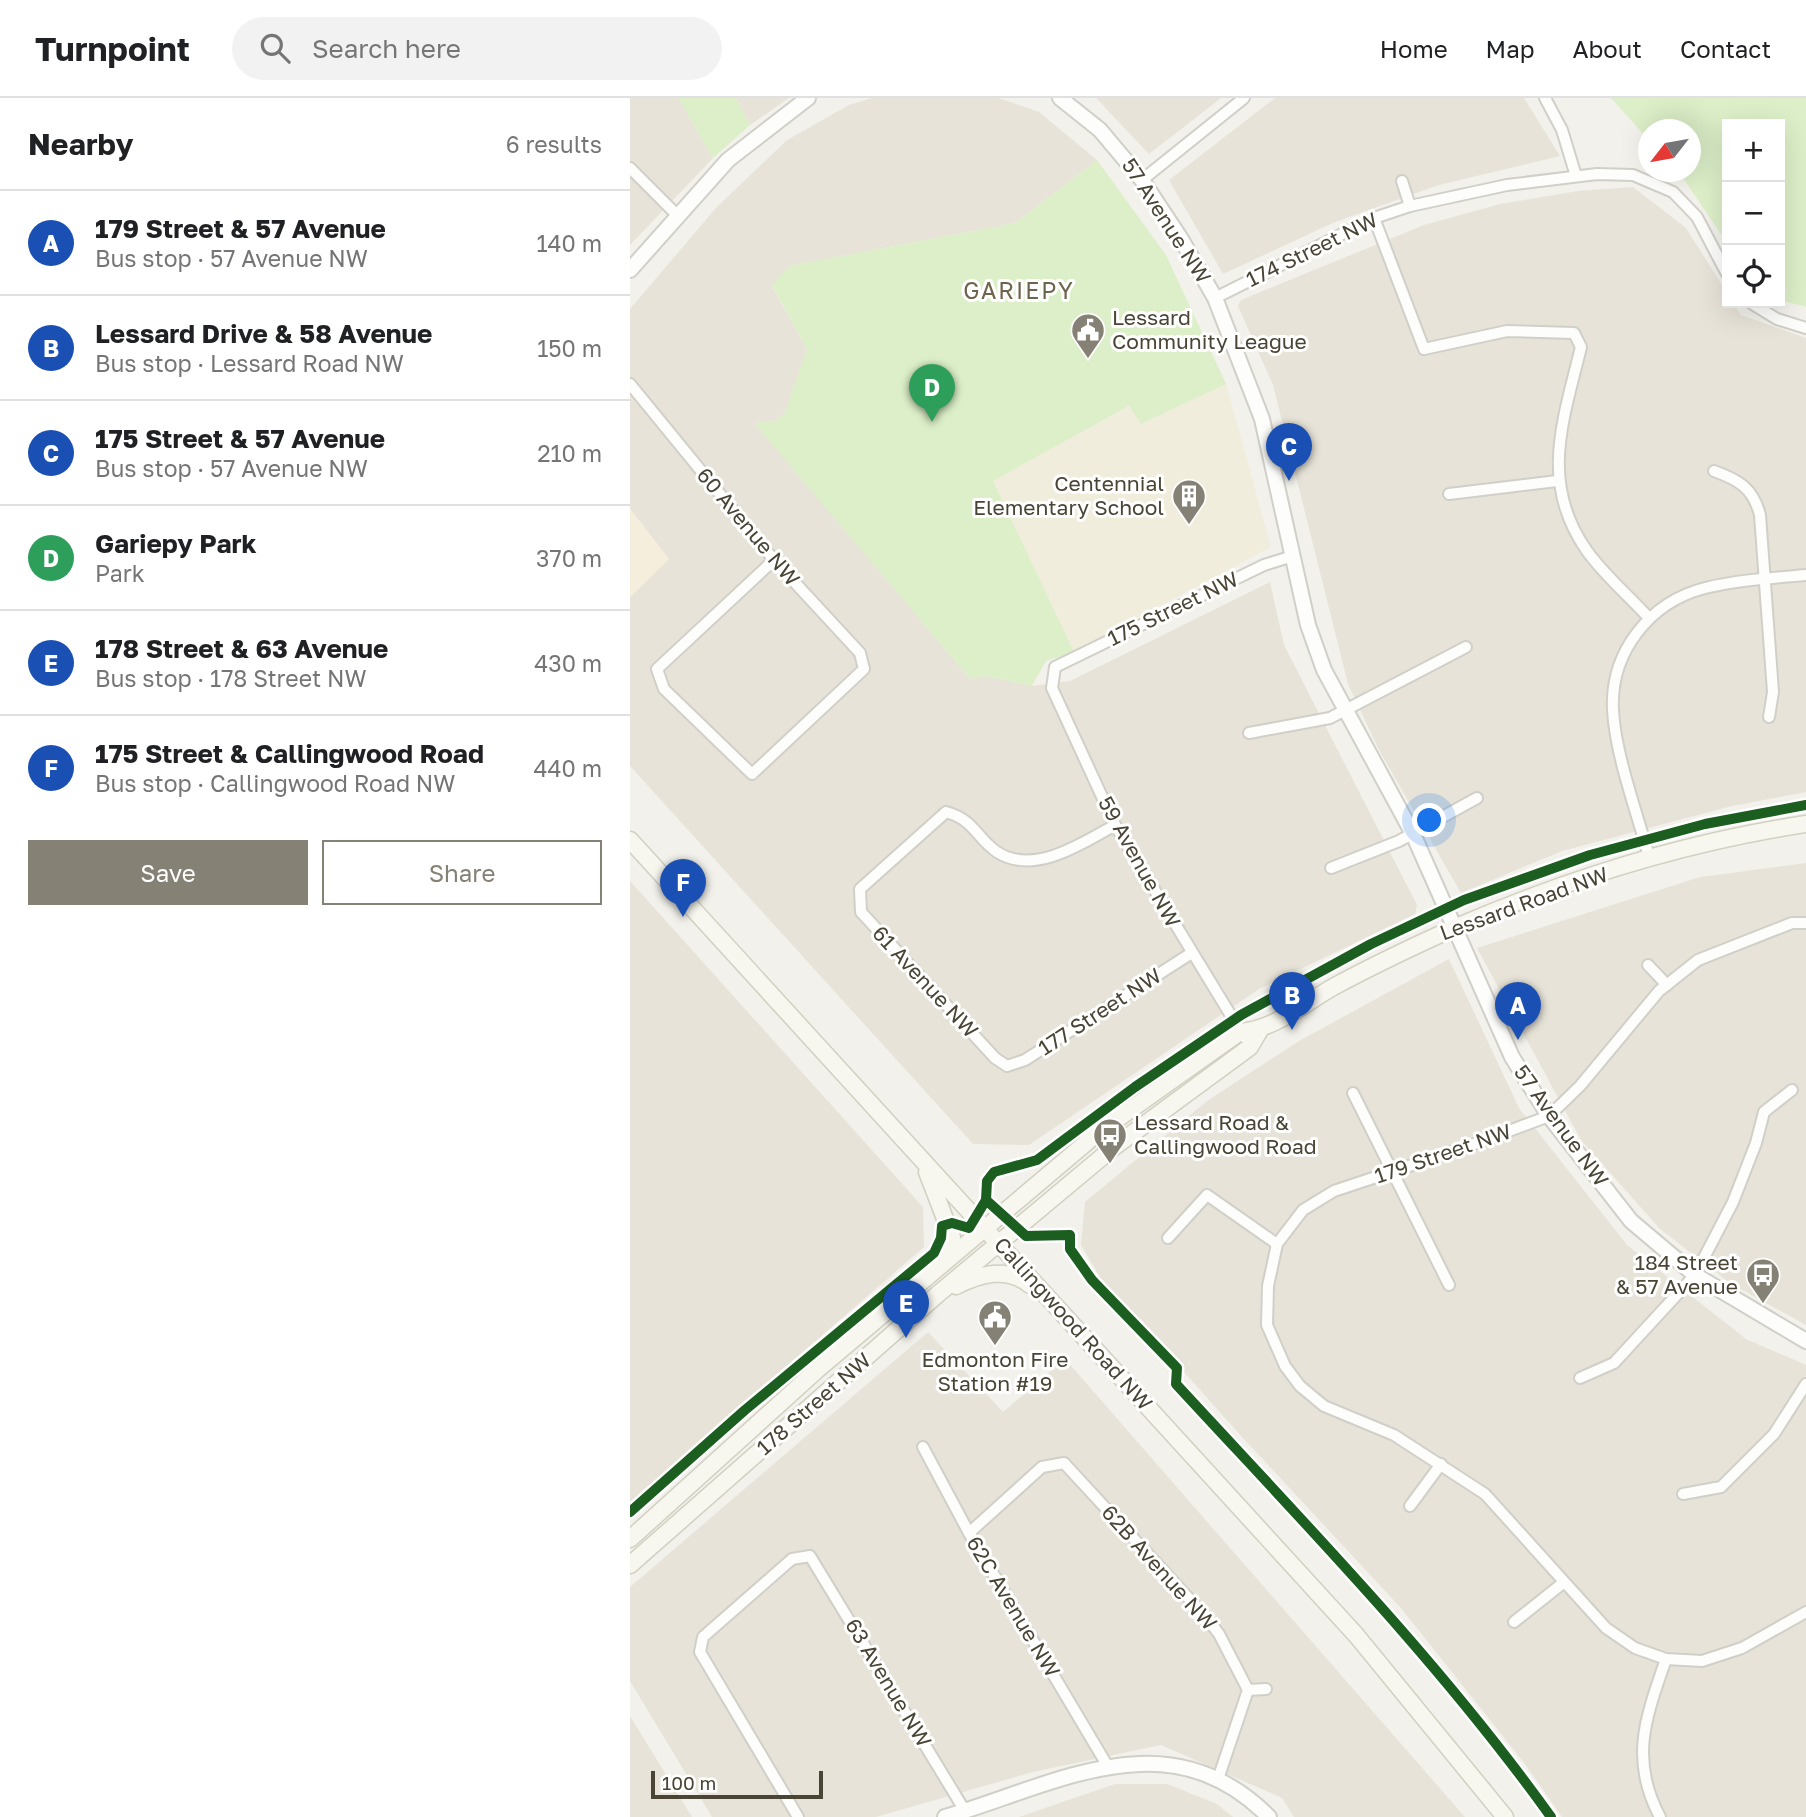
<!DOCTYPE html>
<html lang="en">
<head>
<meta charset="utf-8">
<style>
	body { margin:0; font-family:"Golos Text",sans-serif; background:#f2f2f2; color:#202124 }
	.controls { position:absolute; right:21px; top:21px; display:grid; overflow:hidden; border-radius:0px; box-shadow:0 7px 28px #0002 }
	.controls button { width:63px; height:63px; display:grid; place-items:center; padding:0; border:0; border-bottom:2px solid #e0e0e0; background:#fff; color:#202124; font:35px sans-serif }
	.compass { position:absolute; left:1008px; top:21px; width:63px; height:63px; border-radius:50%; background:#fff; box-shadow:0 7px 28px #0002; rotate:239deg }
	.scale { position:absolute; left:21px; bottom:18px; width:172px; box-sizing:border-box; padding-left:7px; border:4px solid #4a4435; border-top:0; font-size:19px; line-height:24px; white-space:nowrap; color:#4a4435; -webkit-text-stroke:5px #fff; paint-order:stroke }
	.you { position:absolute; left:800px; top:723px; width:24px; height:24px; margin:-18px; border:5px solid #fff; border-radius:50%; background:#1a73e8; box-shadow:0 0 0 10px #1a73e833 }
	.badge { display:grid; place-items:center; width:46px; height:46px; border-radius:50%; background:#858175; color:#fff; font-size:23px; font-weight:700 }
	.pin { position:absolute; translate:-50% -58px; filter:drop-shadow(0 2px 4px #0008) }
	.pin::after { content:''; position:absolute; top:37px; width:24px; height:21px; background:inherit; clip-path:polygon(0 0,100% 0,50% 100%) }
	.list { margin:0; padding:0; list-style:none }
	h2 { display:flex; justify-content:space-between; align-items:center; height:91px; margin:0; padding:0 28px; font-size:30px }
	h2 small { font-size:23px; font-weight:400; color:#757577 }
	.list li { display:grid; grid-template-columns:46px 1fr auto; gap:21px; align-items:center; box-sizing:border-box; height:105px; padding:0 28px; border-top:2px solid #e0e0e0 }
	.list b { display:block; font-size:26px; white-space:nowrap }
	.list p { margin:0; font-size:23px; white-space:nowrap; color:#757577 }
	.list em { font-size:23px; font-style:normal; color:#757577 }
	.actions { display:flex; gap:14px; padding:21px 28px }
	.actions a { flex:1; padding:16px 0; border:2px solid #858175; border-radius:0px; text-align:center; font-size:24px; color:#858175 }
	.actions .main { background:#858175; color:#fff }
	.icon { flex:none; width:38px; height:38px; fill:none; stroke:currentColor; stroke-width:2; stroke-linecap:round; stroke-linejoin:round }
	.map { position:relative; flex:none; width:1176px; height:1719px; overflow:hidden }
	header { display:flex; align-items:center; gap:42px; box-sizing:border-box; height:98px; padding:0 35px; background:#fff; border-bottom:2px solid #e0e0e0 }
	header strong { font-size:33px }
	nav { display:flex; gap:38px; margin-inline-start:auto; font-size:24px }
	.search { width:490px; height:63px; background:#f2f2f2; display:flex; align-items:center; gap:18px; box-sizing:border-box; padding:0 24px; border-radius:38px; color:#757577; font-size:26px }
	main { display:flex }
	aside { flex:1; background:#fff }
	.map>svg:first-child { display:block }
	.residential { fill:#e7e3d8 }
	.commercial { fill:#f6eedd }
	.education { fill:#f1eddc }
	.green { fill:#dcefc8 }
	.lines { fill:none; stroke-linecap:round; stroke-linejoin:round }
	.minor-casing { stroke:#d0cfc8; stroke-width:14 }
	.tertiary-casing { stroke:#d0cfc8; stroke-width:18 }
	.secondary-casing { stroke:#d2d0c1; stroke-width:19 }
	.minor { stroke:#fdfdfc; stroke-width:10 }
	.tertiary { stroke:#fdfdfc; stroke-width:14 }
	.secondary { stroke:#f7f6ef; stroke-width:16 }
	.cycleway-casing { stroke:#fff; stroke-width:15 }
	.cycleway { stroke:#1b5e20; stroke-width:10 }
	.labels { text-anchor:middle; stroke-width:6; stroke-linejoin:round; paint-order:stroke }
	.street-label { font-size:21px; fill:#4a4435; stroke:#fff }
	.poi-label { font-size:21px; fill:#4a4435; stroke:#fff; text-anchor:start }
	.neighbourhood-label { font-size:23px; letter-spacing:2px; fill:#6e634b; stroke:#fff }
</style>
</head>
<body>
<header>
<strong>Turnpoint</strong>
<div class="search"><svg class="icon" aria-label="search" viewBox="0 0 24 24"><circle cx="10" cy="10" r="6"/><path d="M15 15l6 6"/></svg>Search here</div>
<nav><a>Home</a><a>Map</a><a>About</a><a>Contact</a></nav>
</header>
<main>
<aside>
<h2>Nearby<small>6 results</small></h2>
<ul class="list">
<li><span class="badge" style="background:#1a4fb4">A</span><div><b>179 Street &amp; 57 Avenue</b><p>Bus stop · 57 Avenue NW</p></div><em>140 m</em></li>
<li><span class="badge" style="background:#1a4fb4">B</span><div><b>Lessard Drive &amp; 58 Avenue</b><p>Bus stop · Lessard Road NW</p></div><em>150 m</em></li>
<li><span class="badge" style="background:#1a4fb4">C</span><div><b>175 Street &amp; 57 Avenue</b><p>Bus stop · 57 Avenue NW</p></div><em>210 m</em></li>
<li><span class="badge" style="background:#2e9e5b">D</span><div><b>Gariepy Park</b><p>Park</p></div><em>370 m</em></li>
<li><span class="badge" style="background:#1a4fb4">E</span><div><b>178 Street &amp; 63 Avenue</b><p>Bus stop · 178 Street NW</p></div><em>430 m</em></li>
<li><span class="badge" style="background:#1a4fb4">F</span><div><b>175 Street &amp; Callingwood Road</b><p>Bus stop · Callingwood Road NW</p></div><em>440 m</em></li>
</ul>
<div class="actions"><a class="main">Save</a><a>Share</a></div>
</aside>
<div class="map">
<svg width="1176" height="1719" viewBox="0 0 1176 1719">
	<rect width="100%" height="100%" fill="#f2f1eb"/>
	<g class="residential">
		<path d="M0 0H48L83 60 0 147Z"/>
		<path d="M106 0H159L120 27Z"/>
		<path d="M242 0H369L409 14 467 62 385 125 159 168 142 188 177 251 155 315 144 323 125 325 340 581 356 578 402 588 440 583 640 484 654 547 787 807 785 816 629 891 399 1047 343 1046 0 668V499L39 461 0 411V211L86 110 157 42 219 7Z"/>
		<path d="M466 0H591L519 56Z"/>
		<path d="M645 0H894L930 58 809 87 705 124 593 176 539 82Z"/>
		<path d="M1003 89 1056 130 1097 195V205H1103L1111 217 1176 240V694L1102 708 932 753 831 795 749 652 718 586 643 287 608 208 611 202 794 127 870 106 948 93Z"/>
		<path d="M1176 765V1227L1100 1185 1030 1131 951 1042 847 850 1070 779Z"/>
		<path d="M0 783 293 1109 294 1149 57 1354 0 1408Z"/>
		<path d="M819 861 889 1010 997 1147 1116 1241 1176 1267V1719H932L895 1666 771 1510 612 1339 471 1181 451 1147 455 1104 577 1003 669 943Z"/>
		<path d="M298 1234 373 1314 435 1261 835 1719H664L652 1700 531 1647 403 1674 246 1719H82L0 1583V1489Z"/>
		<path d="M0 1618 62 1719H0Z"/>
		<path d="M485 1686H537L587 1706 603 1719H389Z"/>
	</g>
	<path class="commercial" d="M0 411 39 461 0 499Z"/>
	<path class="education" d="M596 286 641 449 444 554 363 383 500 308 511 326Z"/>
	<g class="green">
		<path d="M48 0H106L120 27 83 60Z"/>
		<path d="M981 0H1176V209L1150 202V26H1097V145L1049 74H1060V32H1018V41Z"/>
		<path d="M467 62 536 157 596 286 511 326 499 308 363 383 444 554 416 563 402 588 356 578 340 581 124 325 144 323 155 315 177 251 142 187 159 168 385 125Z"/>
	</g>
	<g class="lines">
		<g class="minor-casing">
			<g id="minor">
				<path d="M915 0 932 32 946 78"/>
				<path d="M0 70 47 117"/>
				<path d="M512 82 614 0"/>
				<path d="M772 83 780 108"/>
				<path d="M744 120 794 251 877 233 944 235 951 249C933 323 909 385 957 453 974 477 999 498 1019 520"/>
				<path d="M585 200 744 120 780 108 877 87 967 76 1003 77 1043 94 1067 119 1097 176"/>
				<path d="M1121 205 1147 221 1176 230"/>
				<path d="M0 286 144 462 230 555 234 571 122 676 34 591 27 571 144 462"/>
				<path d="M1084 373C1109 382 1123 390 1130 417L1143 594 1139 619"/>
				<path d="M819 396 927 383"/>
				<path d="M619 635 700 620 836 549"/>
				<path d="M485 727C453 745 404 778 367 754 346 740 345 722 316 714L230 791 231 814 365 960 377 968 395 962 560 856"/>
				<path d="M1020 762C1008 718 985 656 983 612 980 554 1020 504 1075 490 1108 482 1143 480 1176 477"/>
				<path d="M701 770 769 743 847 700"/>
				<path d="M1176 825H1162L1068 862 1029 893 950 988 919 1018 836 1049 704 1093 673 1112 647 1146 638 1188 637 1227 655 1268 670 1288 694 1308 764 1337 855 1396 976 1530 1005 1550 1036 1561 1072 1563 1112 1550 1176 1514"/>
				<path d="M1018 867 1037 887"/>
				<path d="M614 939 485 727 422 590 425 569 634 467 663 458"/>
				<path d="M723 995 819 1187"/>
				<path d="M538 1140 577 1097 647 1146"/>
				<path d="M950 1280 984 1265 1065 1177 1103 1104 1126 1045 1134 1014 1162 992"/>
				<path d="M293 1349 339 1435 477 1667"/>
				<path d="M1053 1396 1091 1389 1144 1336 1176 1286"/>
				<path d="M780 1408 811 1366"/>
				<path d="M339 1435 412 1369 434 1365 576 1519 589 1536 618 1592 588 1681"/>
				<path d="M884 1524 933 1485"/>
				<path d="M618 1592 636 1591"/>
				<path d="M168 1719 70 1554 73 1539 162 1461 180 1458 335 1713"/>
				<path d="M1030 1719C999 1661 1016 1619 1036 1561"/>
			</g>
		</g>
		<g class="tertiary-casing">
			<g id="tertiary">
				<path d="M430 0 470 32 512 82 551 141 585 200 632 321 678 527 694 572 783 736 882 959 919 1018 1001 1123 1065 1177 1176 1243"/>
				<path d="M0 172 98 62 178 0"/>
				<path d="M315 1719C427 1686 539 1618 639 1719"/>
			</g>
		</g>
		<g class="secondary-casing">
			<g id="secondary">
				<path d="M0 742 726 1537 875 1719"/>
				<path d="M297 1074 322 1139 321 1148 312 1163"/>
				<path d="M326 1188C350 1176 377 1168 400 1187"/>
				<path d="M0 1441 187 1272 469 1034 610 934C646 931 674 905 705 888 744 867 784 848 824 830 935 782 1057 744 1176 726"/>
				<path d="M0 1467 308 1196 484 1049 620 949 630 932"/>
			</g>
		</g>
		<use href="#minor" class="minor"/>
		<use href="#tertiary" class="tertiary"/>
		<use href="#secondary" class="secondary"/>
		<g class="cycleway-casing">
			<g id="cycleway">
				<path d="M356 1102 396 1138 440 1137V1151L462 1182 547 1270 546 1286C675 1426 810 1564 921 1719"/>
				<path d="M0 1414 115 1312 304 1155 311 1140 312 1128 322 1125 339 1130 356 1102 357 1083 364 1074 407 1062 505 989 611 917 741 846 834 802 960 757 1075 726 1176 707"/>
			</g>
		</g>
		<use href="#cycleway" class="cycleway"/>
	</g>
	<defs>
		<g id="civic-pin" transform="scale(1.75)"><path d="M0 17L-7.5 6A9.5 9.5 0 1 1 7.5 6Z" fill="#858175" stroke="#fff"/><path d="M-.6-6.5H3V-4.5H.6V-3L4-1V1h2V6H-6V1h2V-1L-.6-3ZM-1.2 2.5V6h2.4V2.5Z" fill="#fff"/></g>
		<g id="building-pin" transform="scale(1.75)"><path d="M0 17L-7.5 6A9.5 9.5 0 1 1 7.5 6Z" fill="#858175" stroke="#fff"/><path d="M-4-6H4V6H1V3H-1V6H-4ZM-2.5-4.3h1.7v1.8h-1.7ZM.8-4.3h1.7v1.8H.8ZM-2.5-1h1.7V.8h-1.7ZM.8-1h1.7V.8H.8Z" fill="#fff"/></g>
		<g id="bus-pin" transform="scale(1.75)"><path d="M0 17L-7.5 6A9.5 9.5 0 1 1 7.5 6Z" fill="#858175" stroke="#fff"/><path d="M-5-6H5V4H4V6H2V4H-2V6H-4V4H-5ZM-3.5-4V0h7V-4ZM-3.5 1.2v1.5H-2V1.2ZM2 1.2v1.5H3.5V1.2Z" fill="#fff"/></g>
	</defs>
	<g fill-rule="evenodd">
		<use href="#civic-pin" x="458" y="232"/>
		<use href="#building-pin" x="559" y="398"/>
		<use href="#bus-pin" x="480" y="1037"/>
		<use href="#bus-pin" x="1133" y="1177"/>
		<use href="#civic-pin" x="365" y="1219"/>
	</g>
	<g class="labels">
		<g class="street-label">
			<text transform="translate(536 123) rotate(57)" y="7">57 Avenue NW</text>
			<text transform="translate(682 152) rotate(-26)" y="7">174 Street NW</text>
			<text transform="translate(118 429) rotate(50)" y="7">60 Avenue NW</text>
			<text transform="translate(543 511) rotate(-26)" y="7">175 Street NW</text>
			<text transform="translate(509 764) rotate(61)" y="7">59 Avenue NW</text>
			<text transform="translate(894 806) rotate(-20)" y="7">Lessard Road NW</text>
			<text transform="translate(295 884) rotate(47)" y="7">61 Avenue NW</text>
			<text transform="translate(470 914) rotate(-33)" y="7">177 Street NW</text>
			<text transform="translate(931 1028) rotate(54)" y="7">57 Avenue NW</text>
			<text transform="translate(813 1056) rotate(-19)" y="7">179 Street NW</text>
			<text transform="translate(443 1226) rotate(48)" y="7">Callingwood Road NW</text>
			<text transform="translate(184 1306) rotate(-41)" y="7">178 Street NW</text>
			<text transform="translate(529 1470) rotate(48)" y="7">62B Avenue NW</text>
			<text transform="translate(383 1509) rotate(59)" y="7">62C Avenue NW</text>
			<text transform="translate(258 1585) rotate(59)" y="7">63 Avenue NW</text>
		</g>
		<g class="poi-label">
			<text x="482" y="227">Lessard<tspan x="482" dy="24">Community League</tspan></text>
			<text x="534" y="393" text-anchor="end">Centennial<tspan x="534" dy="24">Elementary School</tspan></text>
			<text x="504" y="1032">Lessard Road &amp;<tspan x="504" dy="24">Callingwood Road</tspan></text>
			<text x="1108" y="1172" text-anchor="end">184 Street<tspan x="1108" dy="24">&amp; 57 Avenue</tspan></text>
			<text x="365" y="1269" text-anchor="middle">Edmonton Fire<tspan x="365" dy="24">Station #19</tspan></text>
		</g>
		<g class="neighbourhood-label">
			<text x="389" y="201">GARIEPY</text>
		</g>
	</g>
</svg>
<div class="controls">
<button>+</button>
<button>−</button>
<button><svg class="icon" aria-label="locate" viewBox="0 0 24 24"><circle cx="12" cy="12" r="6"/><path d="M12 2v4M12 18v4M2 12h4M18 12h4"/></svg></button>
</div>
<svg class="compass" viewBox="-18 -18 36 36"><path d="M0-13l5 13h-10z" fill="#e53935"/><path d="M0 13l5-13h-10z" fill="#757577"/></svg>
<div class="scale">100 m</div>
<div class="you"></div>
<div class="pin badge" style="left:888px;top:942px;background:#1a4fb4">A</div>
<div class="pin badge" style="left:662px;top:932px;background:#1a4fb4">B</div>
<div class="pin badge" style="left:659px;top:383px;background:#1a4fb4">C</div>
<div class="pin badge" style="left:302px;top:324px;background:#2e9e5b">D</div>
<div class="pin badge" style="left:276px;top:1240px;background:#1a4fb4">E</div>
<div class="pin badge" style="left:53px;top:819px;background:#1a4fb4">F</div>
</div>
</main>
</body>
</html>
